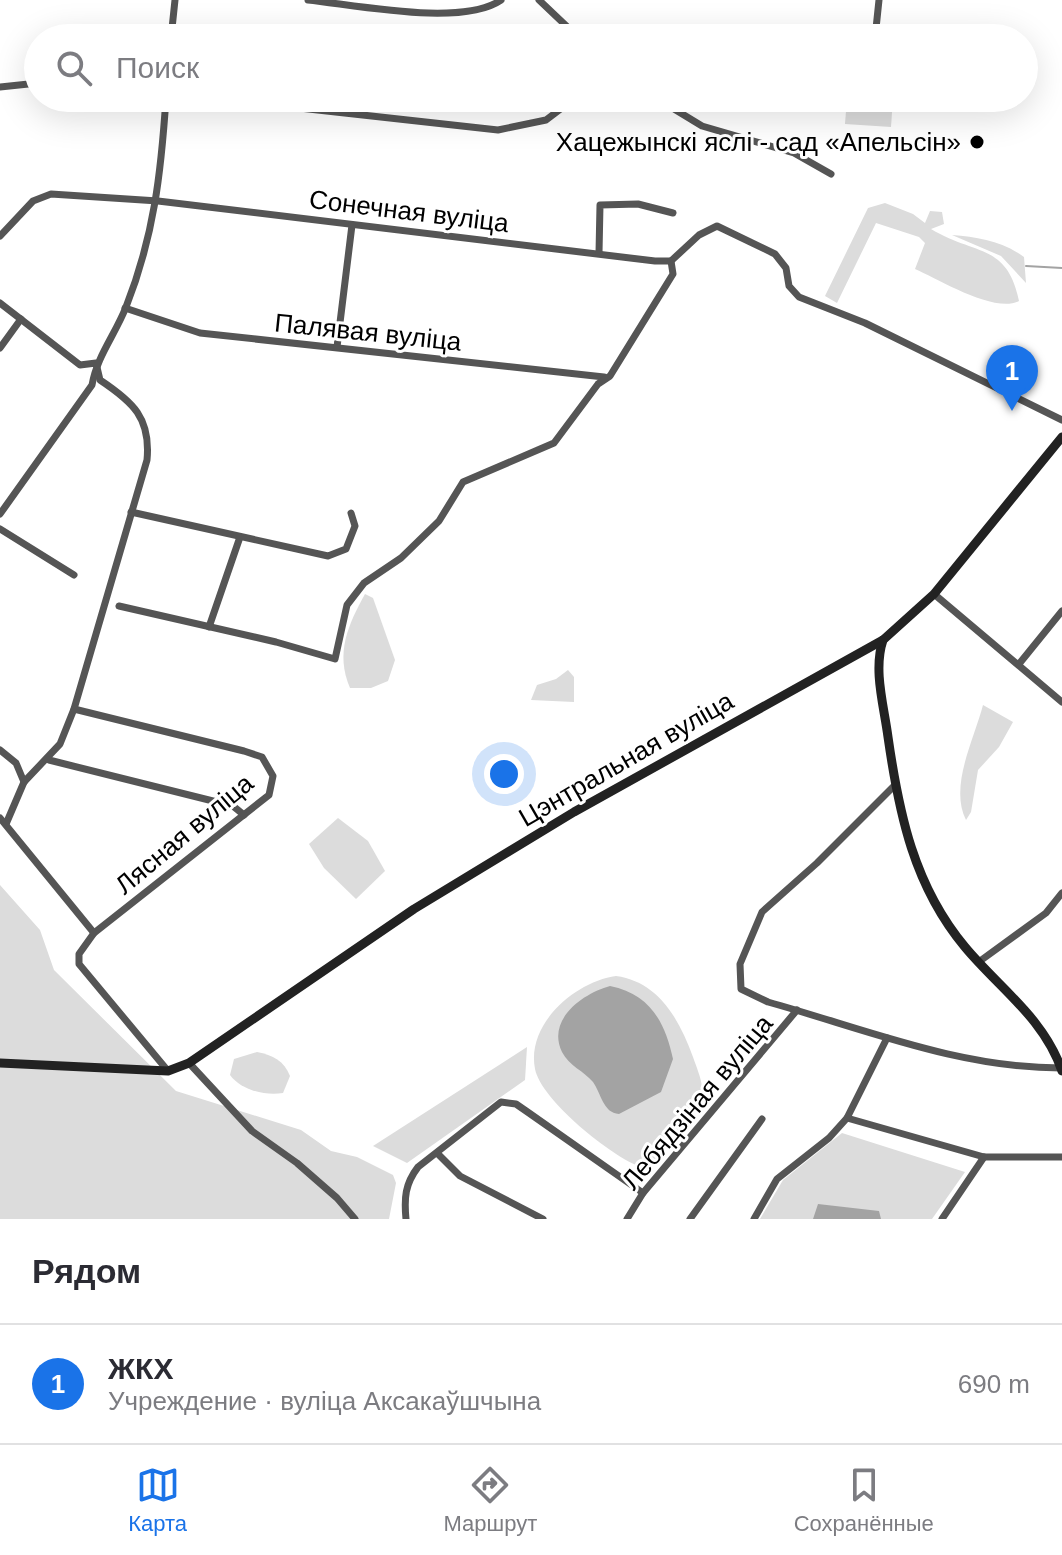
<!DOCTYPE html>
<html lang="ru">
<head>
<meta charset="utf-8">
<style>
	body { margin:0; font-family:Arial,sans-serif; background:#f7f7f7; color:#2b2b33 }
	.you { position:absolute; left:504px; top:774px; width:28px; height:28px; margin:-20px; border:6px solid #fff; border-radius:50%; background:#1a73e8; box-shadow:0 0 0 12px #1a73e833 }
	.badge { display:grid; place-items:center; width:52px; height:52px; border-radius:50%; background:#1a73e8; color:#fff; font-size:26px; font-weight:700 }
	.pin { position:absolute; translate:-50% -66px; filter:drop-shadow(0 2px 4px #0008) }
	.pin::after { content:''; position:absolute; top:42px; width:28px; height:24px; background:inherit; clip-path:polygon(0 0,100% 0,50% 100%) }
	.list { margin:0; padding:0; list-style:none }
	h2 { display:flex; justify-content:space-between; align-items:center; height:104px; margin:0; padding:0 32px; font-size:34px }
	h2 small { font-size:26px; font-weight:400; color:#7c7c81 }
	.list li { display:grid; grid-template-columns:52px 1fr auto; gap:24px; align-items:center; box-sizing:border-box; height:120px; padding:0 32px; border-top:2px solid #e1e1e2 }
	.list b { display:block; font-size:30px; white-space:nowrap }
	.list p { margin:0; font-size:26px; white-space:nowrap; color:#7c7c81 }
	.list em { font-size:26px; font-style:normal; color:#7c7c81 }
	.icon { flex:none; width:44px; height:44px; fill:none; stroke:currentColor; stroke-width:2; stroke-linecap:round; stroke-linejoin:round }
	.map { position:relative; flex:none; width:1062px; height:1219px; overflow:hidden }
	.search { position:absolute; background:#fff; box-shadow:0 8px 32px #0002; left:24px; right:24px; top:24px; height:88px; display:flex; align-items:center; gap:20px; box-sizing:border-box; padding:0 28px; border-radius:44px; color:#7c7c81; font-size:30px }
	.sheet { height:224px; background:#fff }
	nav { display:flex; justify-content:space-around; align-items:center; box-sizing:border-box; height:112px; border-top:2px solid #e1e1e2; background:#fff; font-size:22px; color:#7c7c81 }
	nav a { display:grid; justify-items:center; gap:4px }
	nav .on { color:#1a73e8 }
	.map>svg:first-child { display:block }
	.green { fill:#dcdcdc }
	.water { fill:#a3a3a3 }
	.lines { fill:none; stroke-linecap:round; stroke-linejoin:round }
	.stream { stroke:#a3a3a3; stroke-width:2 }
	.street { stroke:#555; stroke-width:7 }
	.secondary { stroke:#222; stroke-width:9 }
	.poi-dot { fill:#000; stroke:#fff; stroke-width:3 }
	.labels { text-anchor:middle; stroke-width:6; stroke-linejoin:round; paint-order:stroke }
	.poi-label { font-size:26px; fill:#000; stroke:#fff; text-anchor:end }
	.street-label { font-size:26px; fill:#000; stroke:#fff }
</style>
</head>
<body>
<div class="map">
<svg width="1062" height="1219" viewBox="0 0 1062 1219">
	<rect width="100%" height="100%" fill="#fff"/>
	<g class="green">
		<path d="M847 98H893L891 127 845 124Z"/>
		<path d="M885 203 913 214 925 223 930 211 942 212 944 224 931 229C976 256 1007 243 1019 301 995 314 938 279 915 269L925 243 919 237 876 223 837 303 825 296 868 208Z"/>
		<path d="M952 235C978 237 1002 241 1024 257L1026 283 1001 256Z"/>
		<path d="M365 594 373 598 395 660 388 681 371 688H350C335 653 348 625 365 594Z"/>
		<path d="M568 670 574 677V702L531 700 537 685 556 679Z"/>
		<path d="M983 705 1013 722 999 747 978 770 971 812 966 820C949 786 974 740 983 705Z"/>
		<path d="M338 818 368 841 385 871 356 899 324 868 309 844Z"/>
		<path d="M0 885 40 930 54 970 176 1091 301 1130 331 1151 357 1157 393 1175 396 1183 389 1219H0Z"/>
		<path d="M616 976C659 982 679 1019 693 1057 696 1066 701 1077 702 1087 705 1117 667 1157 641 1167 612 1157 541 1100 535 1069 526 1023 577 981 616 976Z"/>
		<path d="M527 1047 525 1080 407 1163 373 1146Z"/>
		<path d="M257 1052C273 1055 284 1061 290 1076L283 1093C265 1096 241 1090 230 1075L234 1059Z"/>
		<path d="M842 1133 965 1172 932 1219H760L783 1180Z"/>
	</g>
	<g class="water">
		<path d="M610 986C650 994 665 1022 673 1059L661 1092 619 1114C603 1113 601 1093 593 1082 584 1071 569 1066 562 1052 546 1019 584 993 610 986Z"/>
		<path d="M818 1204 879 1211 881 1219H813Z"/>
	</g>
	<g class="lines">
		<path class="stream" d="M1026 266 1062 268"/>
		<g class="street">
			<path d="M308 0C356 5 462 27 501 0"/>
			<path d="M539 0 579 38"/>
			<path d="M171 38 175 0"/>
			<path d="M875 38 879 0"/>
			<path d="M0 87 38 83"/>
			<path d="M209 98 498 130 546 120 575 98"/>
			<path d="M656 98 702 126 794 153 831 174"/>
			<path d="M0 236 33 201 51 194 158 201 655 261H671L699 235 717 226 775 254 786 268 789 286 799 297 865 323 1062 420"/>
			<path d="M599 253 600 205 638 204 673 213"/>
			<path d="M0 303 80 365 96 363 100 380C133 402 151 418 147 460L74 709 60 744 24 782 6 824"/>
			<path d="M125 308 200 333 604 377"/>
			<path d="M337 347 352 225"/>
			<path d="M0 348 21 319"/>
			<path d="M131 512 328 556 346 549 355 526 351 513"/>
			<path d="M0 514 92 385C97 356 115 335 126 307 154 236 161 173 166 98"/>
			<path d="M0 529 74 575"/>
			<path d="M934 594 1062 702"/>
			<path d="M119 606 276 642 335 659 347 605 364 583 401 558 439 521 463 482 554 443 598 384 610 376 673 274 671 261"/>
			<path d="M209 627 240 537"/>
			<path d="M1019 664 1062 611"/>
			<path d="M74 709 244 751 262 757 273 776 269 795 94 933 79 954V964L168 1071"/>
			<path d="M0 750 16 763 24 782"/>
			<path d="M49 760 233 806 244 815"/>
			<path d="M895 785 817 863 762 912 740 964 741 989 768 1002C865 1029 959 1068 1061 1068"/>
			<path d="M0 818 94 933"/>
			<path d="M980 961 1046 913 1062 893"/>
			<path d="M189 1063 252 1131 297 1163 337 1198 355 1219"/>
			<path d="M847 1118 984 1157H1062"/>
			<path d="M437 1153 460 1176 543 1219"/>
			<path d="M406 1219C404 1198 405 1184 418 1167L501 1102 516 1104 529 1113 643 1193"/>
			<path d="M627 1219 643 1193 797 1010"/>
			<path d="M690 1219 762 1119"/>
			<path d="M754 1219 777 1179 829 1138 847 1118 887 1038"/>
			<path d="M942 1219 984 1157"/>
		</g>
		<g class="secondary">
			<path d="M883 640C873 670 884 706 888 737 899 814 914 886 965 947 999 988 1044 1018 1062 1071"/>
			<path d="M0 1063 168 1071 189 1063 414 909 574 812 883 640 934 594 1062 437"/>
		</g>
	</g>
	<circle class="poi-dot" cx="977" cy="142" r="8"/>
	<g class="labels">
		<g class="poi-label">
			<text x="961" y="151">Хацежынскі яслі - сад «Апельсін»</text>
		</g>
		<g class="street-label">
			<text transform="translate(409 211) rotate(7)" y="9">Сонечная вуліца</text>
			<text transform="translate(368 332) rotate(6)" y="9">Палявая вуліца</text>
			<text transform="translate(626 759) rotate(-30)" y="9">Цэнтральная вуліца</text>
			<text transform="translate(184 834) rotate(-40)" y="9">Лясная вуліца</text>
			<text transform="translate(697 1102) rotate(-50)" y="9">Лебядзіная вуліца</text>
		</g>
	</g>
</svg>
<div class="you"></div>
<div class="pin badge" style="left:1012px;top:411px">1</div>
<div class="search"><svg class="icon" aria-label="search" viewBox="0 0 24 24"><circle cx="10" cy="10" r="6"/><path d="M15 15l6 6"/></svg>Поиск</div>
</div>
<section class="sheet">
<h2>Рядом<small></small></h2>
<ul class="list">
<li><span class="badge">1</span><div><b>ЖКХ</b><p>Учреждение · вуліца Аксакаўшчына</p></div><em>690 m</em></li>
</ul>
</section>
<nav>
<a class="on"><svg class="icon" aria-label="map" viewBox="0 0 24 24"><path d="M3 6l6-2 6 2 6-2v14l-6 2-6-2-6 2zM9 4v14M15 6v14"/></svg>Карта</a>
<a><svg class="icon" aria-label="directions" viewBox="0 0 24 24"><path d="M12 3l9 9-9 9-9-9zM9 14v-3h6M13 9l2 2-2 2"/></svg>Маршрут</a>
<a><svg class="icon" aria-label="saved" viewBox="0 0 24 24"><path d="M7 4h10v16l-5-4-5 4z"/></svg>Сохранённые</a>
</nav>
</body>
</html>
